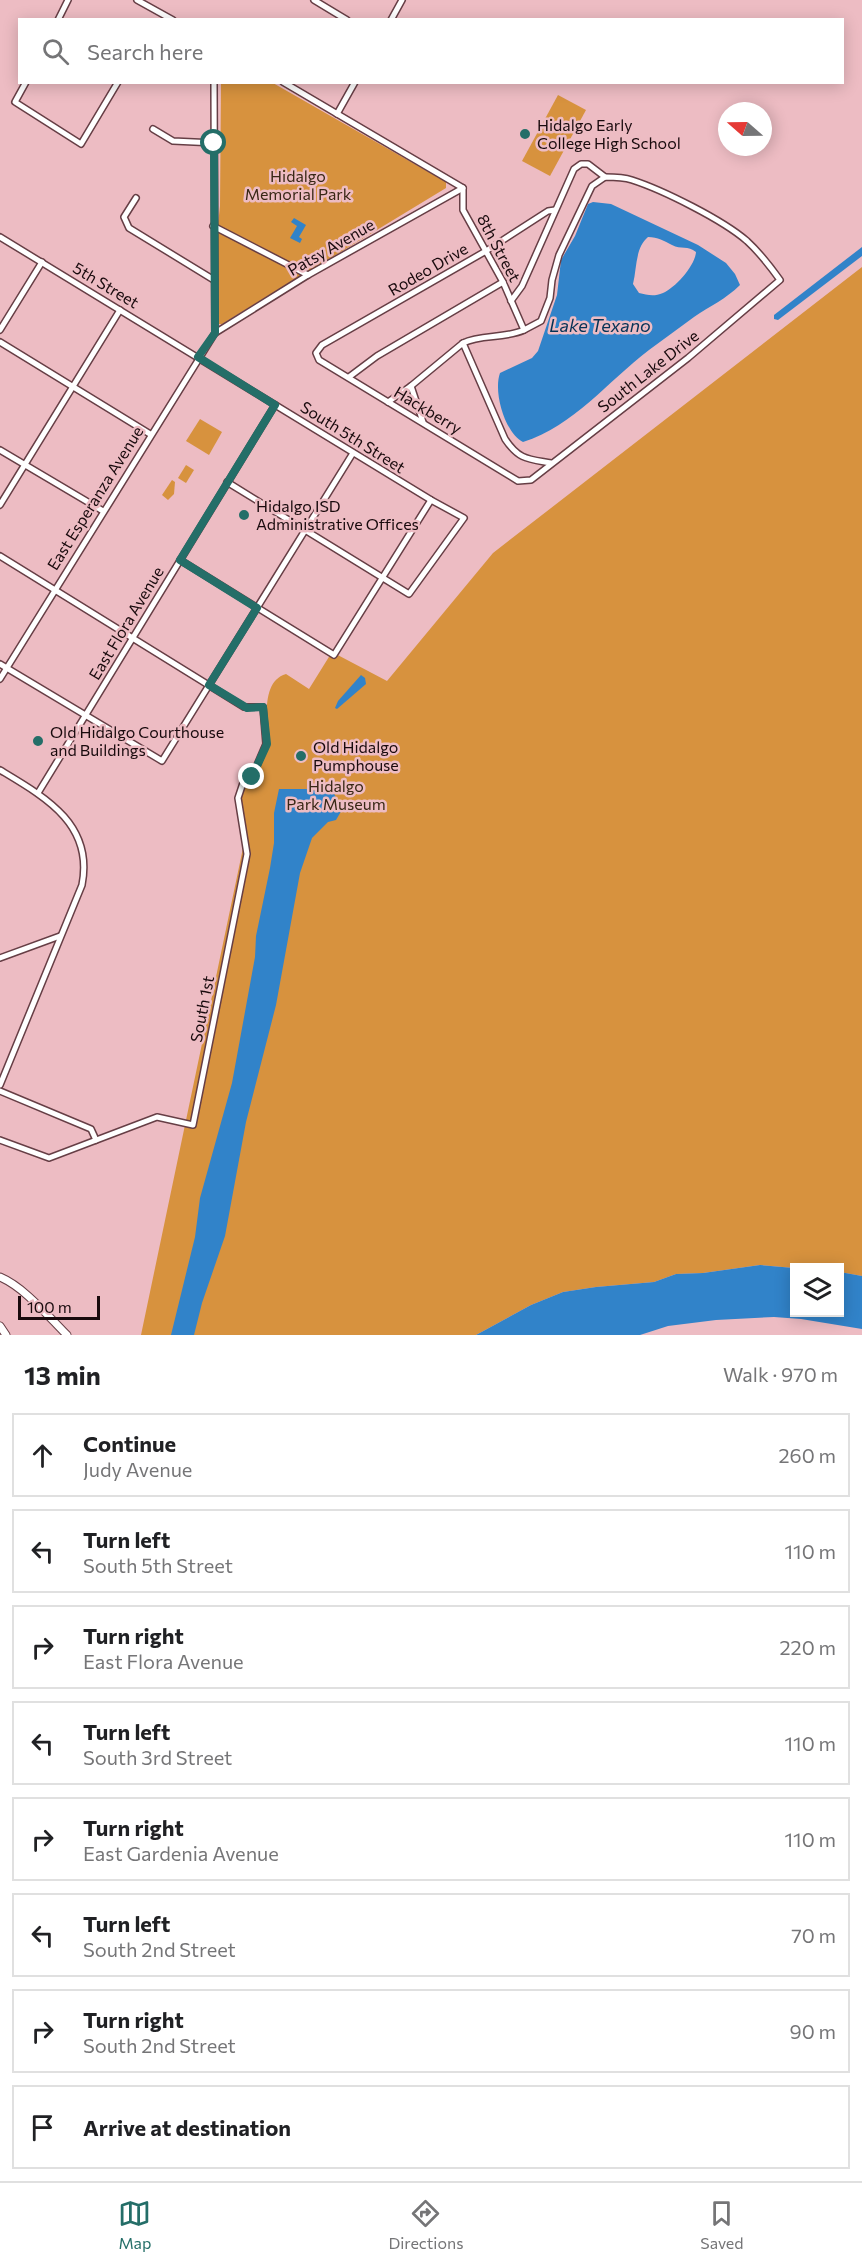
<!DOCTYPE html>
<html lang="en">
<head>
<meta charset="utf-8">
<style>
	body { margin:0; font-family:Commissioner,sans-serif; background:#f2f2f2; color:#202124 }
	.controls { position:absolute; right:18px; bottom:18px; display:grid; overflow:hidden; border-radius:0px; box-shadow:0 3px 15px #0003 }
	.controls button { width:54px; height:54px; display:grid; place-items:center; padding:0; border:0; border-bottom:2px solid #e0e0e0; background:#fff; color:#202124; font:30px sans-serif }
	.compass { position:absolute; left:718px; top:102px; width:54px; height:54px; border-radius:50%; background:#fff; box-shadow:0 3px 15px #0003; rotate:290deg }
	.scale { position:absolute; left:18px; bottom:15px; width:82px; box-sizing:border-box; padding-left:6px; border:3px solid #190a0d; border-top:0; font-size:16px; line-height:21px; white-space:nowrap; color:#190a0d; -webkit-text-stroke:4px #edbcc3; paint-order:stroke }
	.stop { position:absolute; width:18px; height:18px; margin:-14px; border:4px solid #246e68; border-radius:50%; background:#fff }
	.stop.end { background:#246e68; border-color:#fff; box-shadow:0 2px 6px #0008 }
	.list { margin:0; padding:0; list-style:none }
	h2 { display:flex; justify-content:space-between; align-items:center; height:78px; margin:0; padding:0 24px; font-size:26px }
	h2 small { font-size:20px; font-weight:400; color:#757577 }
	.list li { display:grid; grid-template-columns:39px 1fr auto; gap:18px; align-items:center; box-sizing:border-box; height:84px; margin:0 12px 12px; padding:0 12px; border:2px solid #e0e0e0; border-radius:0px }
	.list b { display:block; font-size:22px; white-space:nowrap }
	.list p { margin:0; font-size:20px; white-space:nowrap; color:#757577 }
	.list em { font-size:20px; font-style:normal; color:#757577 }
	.icon { flex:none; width:33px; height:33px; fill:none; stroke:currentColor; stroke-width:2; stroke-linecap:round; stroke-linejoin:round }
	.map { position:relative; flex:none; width:862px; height:1335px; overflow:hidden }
	.search { position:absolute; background:#fff; box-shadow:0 3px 15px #0003; left:18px; right:18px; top:18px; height:66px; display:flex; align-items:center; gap:15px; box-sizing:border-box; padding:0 21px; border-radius:0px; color:#757577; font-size:22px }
	.sheet { height:846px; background:#fff }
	nav { display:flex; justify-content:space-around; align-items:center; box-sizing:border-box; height:84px; border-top:2px solid #e0e0e0; background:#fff; font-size:16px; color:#757577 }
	nav a { display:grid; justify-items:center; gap:3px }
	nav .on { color:#246e68 }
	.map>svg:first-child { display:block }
	.green { fill:#d7923e }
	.water { fill:#3183c9; fill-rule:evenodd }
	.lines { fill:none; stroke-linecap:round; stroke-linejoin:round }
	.minor-casing { stroke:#663e45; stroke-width:8 }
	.major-casing { stroke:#663e45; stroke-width:9 }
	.minor { stroke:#fff; stroke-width:5 }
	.major { stroke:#fff; stroke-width:7 }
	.route { stroke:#246e68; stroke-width:8 }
	.poi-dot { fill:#246e68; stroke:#edbcc3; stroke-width:2 }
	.labels { text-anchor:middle; stroke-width:5; stroke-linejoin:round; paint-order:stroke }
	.poi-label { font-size:16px; fill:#190a0d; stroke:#edbcc3; text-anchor:start }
	.park-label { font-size:16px; fill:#382715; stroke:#edbcc3 }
	.street-label { font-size:16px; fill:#190a0d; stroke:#edbcc3 }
	.water-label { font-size:18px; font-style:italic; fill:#053256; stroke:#edbcc3 }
</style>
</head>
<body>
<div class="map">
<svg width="862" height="1335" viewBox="0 0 862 1335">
	<rect width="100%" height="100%" fill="#edbcc3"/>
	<g class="green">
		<path d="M221 83H273L446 182V188L222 324H218L216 243 220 206Z"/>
		<path d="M558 95 586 110 550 176 522 161Z"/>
		<path d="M862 267V1276L840 1272V1268H794L760 1265 703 1273 676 1274 654 1282 596 1287 563 1292 531 1305 476 1335H141L243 848 236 800 243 779 259 765 270 745 268 741C267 721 261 681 286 674L309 689 332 652 387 681 493 553Z"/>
		<path d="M200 419 222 432 209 455 186 441Z"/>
		<path d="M186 465 194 470 186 483 178 478Z"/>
		<path d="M172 480 175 482 174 494 168 500 162 495Z"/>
	</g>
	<g class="water">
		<path d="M593 202 611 204 698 245 726 263 735 274 740 285C726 299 710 306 694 317 679 328 664 339 649 350 608 381 574 426 523 442 505 433 493 392 500 373L532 358 538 351 557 295 561 260 575 236 588 204ZM648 237C658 237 664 241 672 245 681 250 688 245 696 252 695 266 675 288 663 293 654 297 647 295 639 293L633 284C637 268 635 248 648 237Z"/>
		<path d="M294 218 306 225 299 237 302 239 300 243 290 238 297 226 291 222Z"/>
		<path d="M862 247V256L778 320 774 319V315Z"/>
		<path d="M361 675 365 678 366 684 337 709 335 708 338 701Z"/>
		<path d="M279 789H306L334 794 343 808 336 820 328 822 312 838 300 873 276 1005 246 1122 225 1236 202 1303 194 1335H171L195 1237 200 1198 232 1083 255 957 256 936 270 868 274 843V813Z"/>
		<path d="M760 1265 794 1268V1312H840V1272L862 1276V1329L801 1319 774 1317 716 1320 668 1326 640 1335H476L531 1305 563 1292 596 1287 654 1282 676 1274 703 1273Z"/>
	</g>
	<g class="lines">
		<g class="minor-casing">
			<g id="minor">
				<path d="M137 0 173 20"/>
				<path d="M314 0 347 20"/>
				<path d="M58 20 68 0"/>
				<path d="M391 20 402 0"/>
				<path d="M26 82 15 102 81 144 118 82"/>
				<path d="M214 82 215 333"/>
				<path d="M283 82 463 188V210L503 282 524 330 541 321 550 298 552 280 559 255 592 186 605 177C614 177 623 177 632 180 663 190 723 220 747 241 760 253 770 266 780 280L688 358 531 480 518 481 319 360 316 353 322 345 486 251 548 211 555 210"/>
				<path d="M337 114 355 82"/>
				<path d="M153 129 173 141 215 143"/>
				<path d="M136 198 124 217 129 228 214 280"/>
				<path d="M213 226 308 275"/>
				<path d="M0 237 431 500 464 518 409 594 227 482"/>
				<path d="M511 301 522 286 574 169 581 164H588L605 177"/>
				<path d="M0 330 42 262"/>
				<path d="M0 342 150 434"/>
				<path d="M463 343 505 439C519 460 528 459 551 463"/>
				<path d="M349 377 377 356 503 282"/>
				<path d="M411 386 423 422"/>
				<path d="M388 402 411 386 463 343C481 334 504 339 524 330"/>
				<path d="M0 450 103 511"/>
				<path d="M0 505 120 310"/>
				<path d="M0 556 244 707H263L266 744 252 777 243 783 238 798 247 854 193 1125 157 1117 49 1158 0 1140"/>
				<path d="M180 560 334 655 431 500"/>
				<path d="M0 664 162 761 353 453"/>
				<path d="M0 679 215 333 308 275 463 188"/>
				<path d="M0 770C45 797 94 824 82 885L0 1085"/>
				<path d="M38 793 275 405"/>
				<path d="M0 958 60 936"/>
				<path d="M0 1091 91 1129 96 1140"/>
			</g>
		</g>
		<g class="major-casing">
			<g id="major">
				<path d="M0 1277C24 1287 48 1316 67 1335"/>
				<path d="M0 1326 6 1335"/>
			</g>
		</g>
		<use href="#minor" class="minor"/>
		<use href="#major" class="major"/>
	</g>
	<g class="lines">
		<path class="route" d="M214 143 215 333 198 357 275 405 180 560 257 608 209 685 247 708 263 707 267 744 252 777"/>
	</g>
	<g class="poi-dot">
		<circle cx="525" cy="134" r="6"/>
		<circle cx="244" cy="515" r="6"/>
		<circle cx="38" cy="741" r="6"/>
		<circle cx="301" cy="756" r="6"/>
	</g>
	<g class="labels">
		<g class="poi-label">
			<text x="537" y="131">Hidalgo Early<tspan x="537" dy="18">College High School</tspan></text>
			<text x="256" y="512">Hidalgo ISD<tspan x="256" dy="18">Administrative Offices</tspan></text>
			<text x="50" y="738">Old Hidalgo Courthouse<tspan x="50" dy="18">and Buildings</tspan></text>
			<text x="313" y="753">Old Hidalgo<tspan x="313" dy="18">Pumphouse</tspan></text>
		</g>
		<g class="park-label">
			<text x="298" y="182">Hidalgo<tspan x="298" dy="18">Memorial Park</tspan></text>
			<text x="336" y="792">Hidalgo<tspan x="336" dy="18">Park Museum</tspan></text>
		</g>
		<g class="street-label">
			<text transform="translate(331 247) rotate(-30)" y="6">Patsy Avenue</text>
			<text transform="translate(499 248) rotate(62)" y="6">8th Street</text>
			<text transform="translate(428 269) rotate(-30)" y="6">Rodeo Drive</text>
			<text transform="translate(106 285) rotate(31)" y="6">5th Street</text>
			<text transform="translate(648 371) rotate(-38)" y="6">South Lake Drive</text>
			<text transform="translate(428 410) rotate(31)" y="6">Hackberry</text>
			<text transform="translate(353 437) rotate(32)" y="6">South 5th Street</text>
			<text transform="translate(95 498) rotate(-58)" y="6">East Esperanza Avenue</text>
			<text transform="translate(126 623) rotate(-59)" y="6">East Flora Avenue</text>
			<text transform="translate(202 1009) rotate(-79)" y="6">South 1st</text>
		</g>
		<g class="water-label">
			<text x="600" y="332">Lake Texano</text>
		</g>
	</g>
</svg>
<div class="controls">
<button><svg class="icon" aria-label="layers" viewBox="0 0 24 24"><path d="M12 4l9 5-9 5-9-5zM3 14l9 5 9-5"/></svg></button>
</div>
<svg class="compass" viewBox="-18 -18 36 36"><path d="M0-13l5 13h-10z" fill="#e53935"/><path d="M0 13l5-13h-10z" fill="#757577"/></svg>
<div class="scale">100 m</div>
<div class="stop" style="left:214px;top:143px"></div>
<div class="stop end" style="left:252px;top:777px"></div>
<div class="search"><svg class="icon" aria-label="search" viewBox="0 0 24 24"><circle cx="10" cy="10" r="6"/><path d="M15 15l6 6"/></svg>Search here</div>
</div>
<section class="sheet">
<h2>13 min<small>Walk · 970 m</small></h2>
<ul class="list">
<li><svg class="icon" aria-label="ahead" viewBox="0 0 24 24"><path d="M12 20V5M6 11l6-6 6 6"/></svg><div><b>Continue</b><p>Judy Avenue</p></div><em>260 m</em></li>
<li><svg class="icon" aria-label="left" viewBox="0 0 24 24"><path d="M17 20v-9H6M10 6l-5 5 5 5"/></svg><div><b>Turn left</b><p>South 5th Street</p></div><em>110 m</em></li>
<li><svg class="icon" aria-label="right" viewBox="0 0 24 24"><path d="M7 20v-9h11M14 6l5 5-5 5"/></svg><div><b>Turn right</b><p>East Flora Avenue</p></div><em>220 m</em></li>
<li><svg class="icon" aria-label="left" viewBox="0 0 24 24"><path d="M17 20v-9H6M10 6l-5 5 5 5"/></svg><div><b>Turn left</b><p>South 3rd Street</p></div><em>110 m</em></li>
<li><svg class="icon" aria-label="right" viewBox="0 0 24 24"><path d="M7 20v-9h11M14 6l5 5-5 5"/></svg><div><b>Turn right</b><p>East Gardenia Avenue</p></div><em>110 m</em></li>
<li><svg class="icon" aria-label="left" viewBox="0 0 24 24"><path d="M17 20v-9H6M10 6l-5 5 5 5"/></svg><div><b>Turn left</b><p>South 2nd Street</p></div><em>70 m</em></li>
<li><svg class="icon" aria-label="right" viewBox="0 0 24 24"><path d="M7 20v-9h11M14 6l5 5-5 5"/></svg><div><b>Turn right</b><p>South 2nd Street</p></div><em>90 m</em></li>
<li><svg class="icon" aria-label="arrive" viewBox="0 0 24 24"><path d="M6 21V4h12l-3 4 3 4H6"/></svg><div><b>Arrive at destination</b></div></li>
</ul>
</section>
<nav>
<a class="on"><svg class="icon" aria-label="map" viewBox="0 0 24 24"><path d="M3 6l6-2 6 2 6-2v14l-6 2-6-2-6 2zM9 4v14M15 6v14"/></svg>Map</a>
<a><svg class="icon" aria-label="directions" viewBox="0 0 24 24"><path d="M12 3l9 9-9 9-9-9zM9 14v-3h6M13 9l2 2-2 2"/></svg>Directions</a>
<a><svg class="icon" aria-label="saved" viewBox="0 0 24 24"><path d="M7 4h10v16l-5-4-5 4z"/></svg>Saved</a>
</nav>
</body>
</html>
